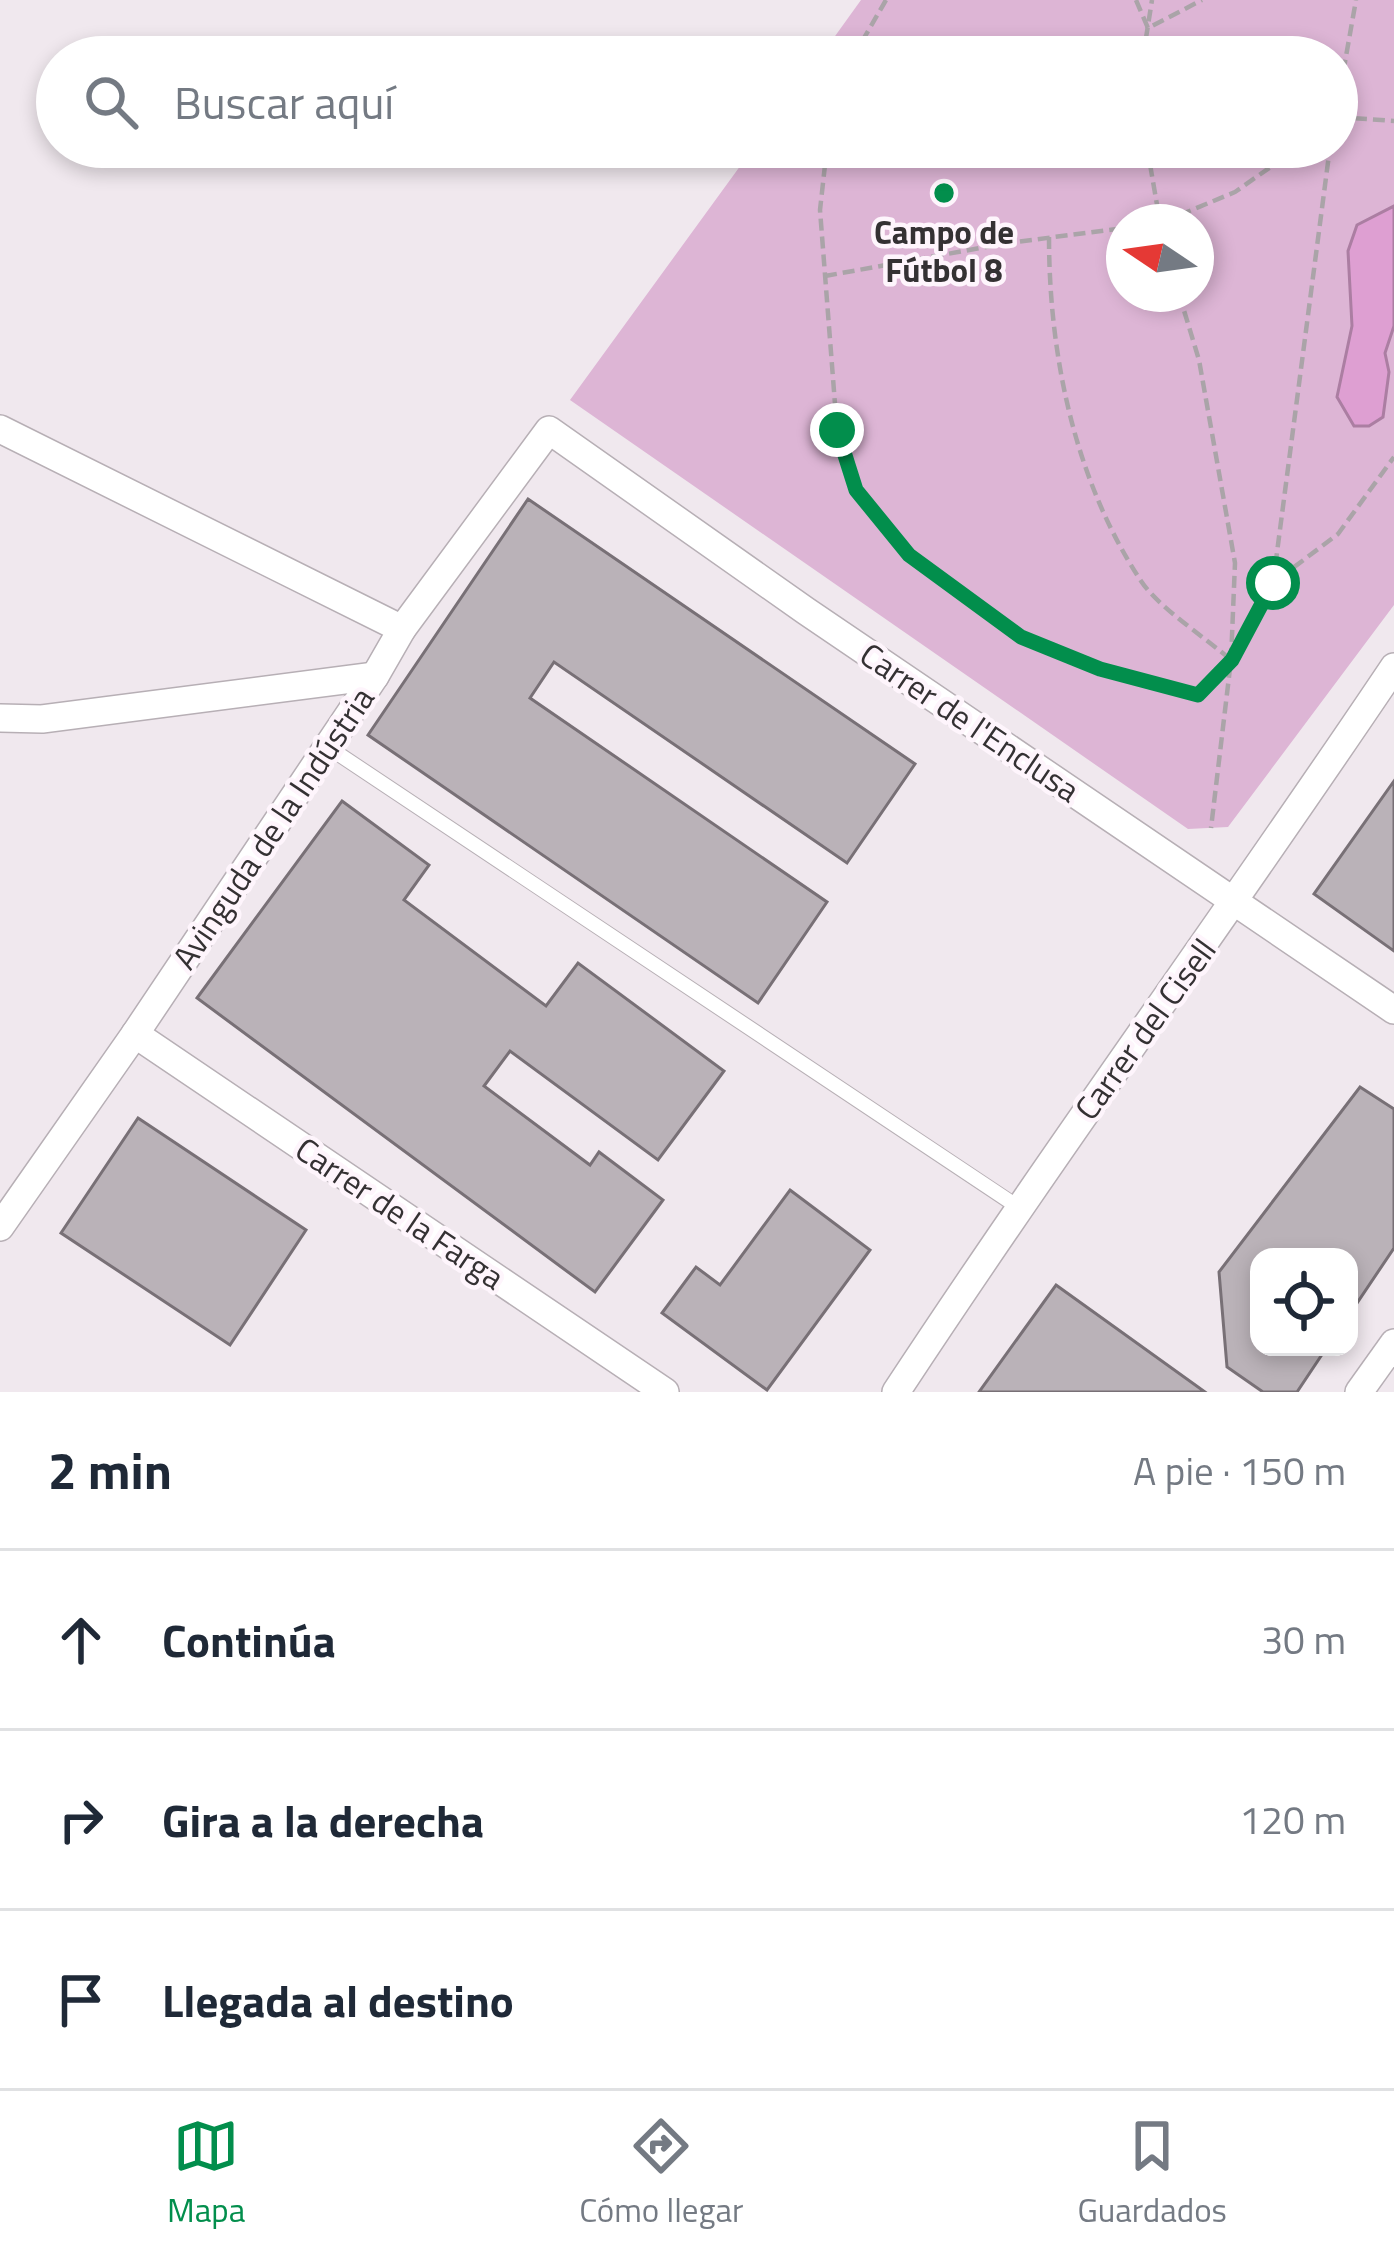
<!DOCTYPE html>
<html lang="es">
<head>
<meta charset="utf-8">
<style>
	body { margin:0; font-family:"Titillium Web",sans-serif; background:#f6f6f7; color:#1f2937 }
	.controls { position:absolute; right:36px; bottom:36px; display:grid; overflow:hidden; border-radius:24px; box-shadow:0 6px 18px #0003 }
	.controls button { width:108px; height:108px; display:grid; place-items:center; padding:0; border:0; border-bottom:3px solid #e0e1e3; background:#fff; color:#1f2937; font:60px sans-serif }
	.compass { position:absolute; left:1106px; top:204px; width:108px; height:108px; border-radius:50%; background:#fff; box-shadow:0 6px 18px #0003; rotate:283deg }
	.stop { position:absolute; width:36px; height:36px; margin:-27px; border:9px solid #028e4c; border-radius:50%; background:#fff }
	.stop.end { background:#028e4c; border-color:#fff; box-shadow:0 3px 12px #0008 }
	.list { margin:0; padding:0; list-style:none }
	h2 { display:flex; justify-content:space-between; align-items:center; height:156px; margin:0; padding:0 48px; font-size:51px }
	h2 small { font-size:39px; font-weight:400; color:#747a83 }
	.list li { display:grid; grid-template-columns:78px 1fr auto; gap:36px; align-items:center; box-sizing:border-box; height:180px; padding:0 48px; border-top:3px solid #e0e1e3 }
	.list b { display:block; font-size:45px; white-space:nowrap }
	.list em { font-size:39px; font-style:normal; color:#747a83 }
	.icon { flex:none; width:66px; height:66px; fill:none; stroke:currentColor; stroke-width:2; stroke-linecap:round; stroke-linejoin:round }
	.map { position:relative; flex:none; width:1394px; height:1392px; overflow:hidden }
	.search { position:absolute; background:#fff; box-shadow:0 6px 18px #0003; left:36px; right:36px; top:36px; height:132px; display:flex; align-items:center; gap:30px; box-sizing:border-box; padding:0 42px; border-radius:66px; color:#747a83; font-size:45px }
	.sheet { height:696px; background:#fff }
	nav { display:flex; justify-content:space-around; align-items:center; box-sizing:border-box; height:168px; border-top:3px solid #e0e1e3; background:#fff; font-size:33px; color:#747a83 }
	nav a { display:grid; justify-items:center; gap:6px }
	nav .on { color:#028e4c }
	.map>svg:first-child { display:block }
	.green { fill:#ddb5d5; fill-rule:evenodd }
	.water { fill:#de9fd2; stroke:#ab7ea2; stroke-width:3 }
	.building { fill:#bab2b8; stroke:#787076; stroke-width:3 }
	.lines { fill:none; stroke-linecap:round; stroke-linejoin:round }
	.lane-casing { stroke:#b7afb5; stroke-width:16 }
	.street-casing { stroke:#b7afb5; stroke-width:30 }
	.path { stroke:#aaa4a8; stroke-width:4.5; stroke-dasharray:12 6; stroke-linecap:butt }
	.lane { stroke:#fff; stroke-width:14 }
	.street { stroke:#fff; stroke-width:27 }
	.route { stroke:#028e4c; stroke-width:15 }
	.poi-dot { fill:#028e4c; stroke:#fef5fc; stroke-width:4.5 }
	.labels { text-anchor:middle; stroke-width:9; stroke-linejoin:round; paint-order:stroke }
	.poi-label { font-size:33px; font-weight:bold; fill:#343133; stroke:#fef5fc }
	.street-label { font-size:33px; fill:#343133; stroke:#fef5fc }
</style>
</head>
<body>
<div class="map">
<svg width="1394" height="1392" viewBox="0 0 1394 1392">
	<rect width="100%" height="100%" fill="#f0e8ee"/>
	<path class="green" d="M861 0H1394V605L1228 827 1188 829 570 400 754 147H1337V57H820ZM1124 222H1196V294H1124Z"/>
	<path class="water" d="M1394 206V326L1385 353 1389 372 1383 417 1369 426H1354L1337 397 1352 326 1348 251 1357 225Z"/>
	<g class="building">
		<path d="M528 499 915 764 847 863 554 662 530 698 827 902 758 1003 368 735Z"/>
		<path d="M1394 781V951L1314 894Z"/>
		<path d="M342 801 429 865 404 900 546 1006 578 963 724 1071 658 1160 510 1051 484 1086 590 1165 599 1152 663 1200 595 1292 197 998Z"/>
		<path d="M1360 1087 1394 1109V1248L1349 1315V1257H1259V1347H1327L1297 1392H1263L1227 1367 1219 1272Z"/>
		<path d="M138 1118 306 1230 230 1345 61 1233Z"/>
		<path d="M790 1190 870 1250 767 1390 662 1313 696 1267 720 1285Z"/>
		<path d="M1056 1285 1205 1392H979Z"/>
	</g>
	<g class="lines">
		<g class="lane-casing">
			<path id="lane" d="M328 747 1018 1207"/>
		</g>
		<g class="street-casing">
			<g id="street">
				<path d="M0 429 402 629"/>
				<path d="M0 718 42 719 375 676"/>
				<path d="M135 1034 665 1392"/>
				<path d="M0 1227 135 1034 375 676 402 629 549 430 806 611 1394 1010"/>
				<path d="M896 1392C1057 1147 1231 910 1394 667"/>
				<path d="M1359 1392 1394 1343"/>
			</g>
		</g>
		<g class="path">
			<path d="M1136 0 1148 28 1202 0"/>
			<path d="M853 57 886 0"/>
			<path d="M1143 57 1152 0"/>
			<path d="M1337 107 1356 0"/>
			<path d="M1337 117 1394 121"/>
			<path d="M827 147 820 210 837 430 856 490 909 555 1021 637 1100 669 1198 695 1231 660 1273 583 1338 534 1394 457"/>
			<path d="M1147 147 1160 222"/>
			<path d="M1163 222 1235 192 1299 147"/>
			<path d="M1049 237C1049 356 1075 481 1141 581 1159 608 1206 638 1231 660"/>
			<path d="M825 276 1008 243 1124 228"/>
			<path d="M1179 294 1199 360 1235 563 1231 660 1211 828"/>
			<path d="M1273 583 1330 147"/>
		</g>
		<use href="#lane" class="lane"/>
		<use href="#street" class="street"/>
	</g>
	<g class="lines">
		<path class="route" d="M837 430 856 490 909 555 1021 637 1100 669 1198 695 1232 660 1273 583"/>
	</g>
	<circle class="poi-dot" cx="944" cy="193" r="12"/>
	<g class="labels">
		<g class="poi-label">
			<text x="944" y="244">Campo de<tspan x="944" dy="38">Fútbol 8</tspan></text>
		</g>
		<g class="street-label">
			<text transform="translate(970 722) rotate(34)" y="12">Carrer de l'Enclusa</text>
			<text transform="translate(273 828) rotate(-56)" y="12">Avinguda de la Indústria</text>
			<text transform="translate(1145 1029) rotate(-54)" y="12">Carrer del Cisell</text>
			<text transform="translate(400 1213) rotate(34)" y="12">Carrer de la Farga</text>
		</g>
	</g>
</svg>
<div class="controls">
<button><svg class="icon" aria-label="locate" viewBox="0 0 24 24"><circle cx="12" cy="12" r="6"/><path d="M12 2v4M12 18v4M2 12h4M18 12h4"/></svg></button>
</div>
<svg class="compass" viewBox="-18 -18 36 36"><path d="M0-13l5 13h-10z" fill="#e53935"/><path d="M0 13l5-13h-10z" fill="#747a83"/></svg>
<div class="stop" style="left:1273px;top:583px"></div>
<div class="stop end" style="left:837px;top:430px"></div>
<div class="search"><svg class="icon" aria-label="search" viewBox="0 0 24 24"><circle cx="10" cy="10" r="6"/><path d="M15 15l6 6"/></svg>Buscar aquí</div>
</div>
<section class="sheet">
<h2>2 min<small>A pie · 150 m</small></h2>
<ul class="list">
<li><svg class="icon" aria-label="ahead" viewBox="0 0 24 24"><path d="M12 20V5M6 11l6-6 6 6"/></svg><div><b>Continúa</b></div><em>30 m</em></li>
<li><svg class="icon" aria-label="right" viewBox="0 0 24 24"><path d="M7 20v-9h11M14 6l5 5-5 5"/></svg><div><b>Gira a la derecha</b></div><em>120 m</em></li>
<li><svg class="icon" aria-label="arrive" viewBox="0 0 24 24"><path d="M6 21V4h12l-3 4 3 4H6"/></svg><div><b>Llegada al destino</b></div></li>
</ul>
</section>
<nav>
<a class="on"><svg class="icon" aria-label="map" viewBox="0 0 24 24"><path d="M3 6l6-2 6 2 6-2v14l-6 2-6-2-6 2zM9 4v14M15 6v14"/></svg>Mapa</a>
<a><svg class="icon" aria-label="directions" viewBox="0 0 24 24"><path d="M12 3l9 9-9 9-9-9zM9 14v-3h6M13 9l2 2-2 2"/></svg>Cómo llegar</a>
<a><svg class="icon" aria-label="saved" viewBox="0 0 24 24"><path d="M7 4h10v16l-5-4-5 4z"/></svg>Guardados</a>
</nav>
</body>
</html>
